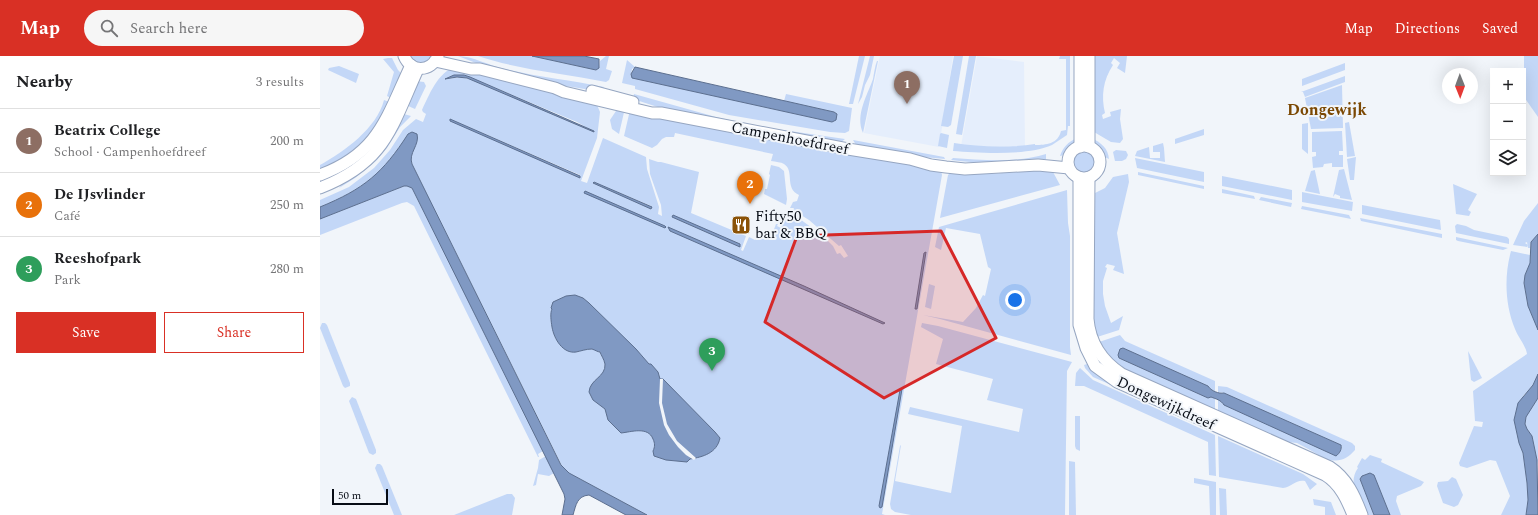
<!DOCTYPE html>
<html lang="en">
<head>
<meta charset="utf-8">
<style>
	body { margin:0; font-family:Spectral,serif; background:#f6f6f6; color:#202124 }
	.controls { position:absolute; right:12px; top:12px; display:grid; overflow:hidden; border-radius:0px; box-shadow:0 4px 16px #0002 }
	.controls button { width:36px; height:36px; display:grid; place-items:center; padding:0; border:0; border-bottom:1px solid #e0e0e0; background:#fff; color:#202124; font:20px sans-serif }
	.compass { position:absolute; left:1122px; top:12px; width:36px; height:36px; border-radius:50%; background:#fff; box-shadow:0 4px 16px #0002; rotate:179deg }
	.scale { position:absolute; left:12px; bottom:10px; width:56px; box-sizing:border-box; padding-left:4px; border:2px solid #070c15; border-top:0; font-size:11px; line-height:14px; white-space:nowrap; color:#070c15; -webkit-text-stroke:3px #f1f5fa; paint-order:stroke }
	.you { position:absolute; left:695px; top:244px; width:14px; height:14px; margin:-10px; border:3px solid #fff; border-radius:50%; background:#1a73e8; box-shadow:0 0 0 6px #1a73e833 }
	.badge { display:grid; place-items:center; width:26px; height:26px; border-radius:50%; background:#d93025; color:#fff; font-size:13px; font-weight:700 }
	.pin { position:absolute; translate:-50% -33px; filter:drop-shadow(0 1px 2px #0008) }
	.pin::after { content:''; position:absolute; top:21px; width:14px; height:12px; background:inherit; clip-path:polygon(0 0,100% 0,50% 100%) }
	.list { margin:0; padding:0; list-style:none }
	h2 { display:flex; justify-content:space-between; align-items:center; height:52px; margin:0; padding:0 16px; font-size:17px }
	h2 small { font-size:13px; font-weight:400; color:#757577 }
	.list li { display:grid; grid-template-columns:26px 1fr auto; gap:12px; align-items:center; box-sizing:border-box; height:64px; padding:0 16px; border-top:1px solid #e0e0e0 }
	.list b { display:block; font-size:15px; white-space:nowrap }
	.list p { margin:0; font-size:13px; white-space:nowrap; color:#757577 }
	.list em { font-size:13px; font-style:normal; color:#757577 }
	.actions { display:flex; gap:8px; padding:12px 16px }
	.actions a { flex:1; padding:9px 0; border:1px solid #d93025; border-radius:0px; text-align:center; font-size:14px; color:#d93025 }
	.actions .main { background:#d93025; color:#fff }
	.icon { flex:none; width:22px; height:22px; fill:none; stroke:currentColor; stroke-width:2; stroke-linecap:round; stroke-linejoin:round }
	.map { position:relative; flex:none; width:1218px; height:459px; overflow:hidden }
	header { display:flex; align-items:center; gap:24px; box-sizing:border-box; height:56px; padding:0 20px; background:#d93025; color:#fff }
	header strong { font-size:19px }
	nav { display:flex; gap:22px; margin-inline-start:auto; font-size:14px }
	.search { width:280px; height:36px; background:#f6f6f6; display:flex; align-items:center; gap:10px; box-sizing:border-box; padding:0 14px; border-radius:22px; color:#757577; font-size:15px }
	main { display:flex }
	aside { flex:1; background:#fff }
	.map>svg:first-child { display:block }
	.built { fill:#e5eefc }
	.green { fill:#c3d7f7; fill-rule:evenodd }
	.water { fill:#8099c3; stroke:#5c6f8f }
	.pier { fill:#f1f5fa }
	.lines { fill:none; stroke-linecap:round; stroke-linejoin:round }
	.minor-casing { stroke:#96a6c1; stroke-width:13 }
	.minor { stroke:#fff; stroke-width:11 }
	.marked { fill:#d62828; fill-opacity:0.2; stroke:#d62828; stroke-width:3; stroke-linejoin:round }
	.labels { text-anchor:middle; stroke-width:4; stroke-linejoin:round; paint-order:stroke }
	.street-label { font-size:15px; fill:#070c15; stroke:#f1f5fa }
	.poi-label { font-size:15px; fill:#070c15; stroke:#f1f5fa; text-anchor:start }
	.neighbourhood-label { font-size:16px; font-weight:bold; fill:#7b4803; stroke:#f1f5fa }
</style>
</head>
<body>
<header>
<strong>Map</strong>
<div class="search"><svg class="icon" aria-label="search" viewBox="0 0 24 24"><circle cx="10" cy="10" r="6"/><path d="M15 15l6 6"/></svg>Search here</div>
<nav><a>Map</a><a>Directions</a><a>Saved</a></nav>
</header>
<main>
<aside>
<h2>Nearby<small>3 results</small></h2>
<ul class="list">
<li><span class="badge" style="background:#8d6e63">1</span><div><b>Beatrix College</b><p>School · Campenhoefdreef</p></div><em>200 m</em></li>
<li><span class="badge" style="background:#e8710a">2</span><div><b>De IJsvlinder</b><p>Café</p></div><em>250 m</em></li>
<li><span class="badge" style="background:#2e9e5b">3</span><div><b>Reeshofpark</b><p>Park</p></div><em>280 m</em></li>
</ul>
<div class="actions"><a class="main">Save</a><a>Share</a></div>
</aside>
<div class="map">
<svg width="1218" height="459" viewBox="0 0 1218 459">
	<rect width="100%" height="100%" fill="#f1f5fa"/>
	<g class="built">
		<path d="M560 0H633L619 91 544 77Z"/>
		<path d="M657 0 704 6 705 91 641 90Z"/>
	</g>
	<g class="green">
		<path d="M90 0H112C106 9 96 10 90 0Z"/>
		<path d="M138 0C152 0 170 10 185 13 218 21 251 24 284 31L282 34 277 35 240 29 161 9Z"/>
		<path d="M158 0H212L276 14 279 12 280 5 286 0H289L286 13 292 15 289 24 286 26C243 17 199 14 158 0Z"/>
		<path d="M539 0H545L533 48H529Z"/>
		<path d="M550 0H554L550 19 545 29 542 41 538 48Z"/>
		<path d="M634 0H643L631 69 628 71 621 70Z"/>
		<path d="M649 0H656L642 79 636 78Z"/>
		<path d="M740 0H750V70H748L747 79C742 82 737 86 732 89 707 100 660 97 633 95L634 87C659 91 689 92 715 88V89C726 89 738 88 741 75L746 74V3H739Z"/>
		<path d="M773 0H807L805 17 797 12 800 7 794 2 791 7 793 9C783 24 781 40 785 57L782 59 783 63 791 60 790 56 801 53 800 63 803 83 800 87 791 86 774 76Z"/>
		<path d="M1204 0H1218V61L1204 41Z"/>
		<path d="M68 2H72L78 14 83 19 73 43 67 40 74 16 63 3Z"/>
		<path d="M307 4 315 11 312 13 311 19 411 43 515 64 517 58 514 56 464 45 466 38 532 52 529 75 525 77 510 76 409 59 315 33V30L302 27Z"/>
		<path d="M557 5H558L543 77C535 59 547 40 553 23 554 17 555 10 557 5Z"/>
		<path d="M1025 7V14L982 30V23Z"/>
		<path d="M19 10 39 18 36 27 8 14 9 12Z"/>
		<path d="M135 11 228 35 277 49 280 56 277 82 261 125 267 127 283 82 326 101 327 113 339 151 338 158 342 160 341 149 330 118 329 103 338 106H341L379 116 371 157 426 180 421 194 423 195 429 181 435 184 436 180 445 183 448 175 453 176 456 168H458L457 170 461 172 469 155 503 180 513 190 517 198 520 197 524 202 528 200 521 189 519 190 489 164 473 154 474 152H470L473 146 477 145 479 139C464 132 475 115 464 108 461 106 456 106 451 105L453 98 355 77 354 81H346L342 83 337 89 332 92 304 80 310 54 484 89 500 93 621 114 622 119 562 458 565 459H327L249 417 243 412 92 108 90 101 96 79 92 77 88 78C63 117 44 133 0 151V144L29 131 54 112 70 94 83 74 96 63 103 66 106 58 103 56 102 54C109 39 118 16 135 11ZM137 19 147 20 257 66 274 76 150 23 140 21 127 23ZM130 63 260 119V122ZM274 126 331 150V152L273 127Z"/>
		<path d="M1025 20V26L985 41 983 36H981Z"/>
		<path d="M96 25 104 26 106 30 95 53 86 49Z"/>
		<path d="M1022 29 1023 72 991 73 985 42Z"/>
		<path d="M314 38 396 61 442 71 525 83 520 87 347 54 313 43Z"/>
		<path d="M64 44 72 47 43 92 0 117V109C24 96 57 72 64 44Z"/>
		<path d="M305 52 299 78 292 73 290 64 296 55Z"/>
		<path d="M84 58 91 60 80 71 67 92 56 105 35 122 19 132Z"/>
		<path d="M1029 66 1035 100 1027 101 1025 67Z"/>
		<path d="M988 67V98L982 93V68Z"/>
		<path d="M884 73V79L855 88V83Z"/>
		<path d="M1022 75 1023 95H1019V99H1023V111H1012V107L1004 108 1003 111 993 112 992 101 996 100V96H992V76Z"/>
		<path d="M621 77 629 79 627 92 618 90 620 78Z"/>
		<path d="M757 82C755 90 748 99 740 100 743 91 748 86 757 82Z"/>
		<path d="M772 82C781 87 788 92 789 103 782 101 775 90 772 82Z"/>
		<path d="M533 84 624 101 625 103 592 100 536 89Z"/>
		<path d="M843 87 844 92 845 106 815 100 817 95 829 91 830 102H840V96H833V90Z"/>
		<path d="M796 94 806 95 808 99 806 103 802 105H795L793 96Z"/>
		<circle cx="764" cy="107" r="12"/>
		<path d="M726 98V103C695 108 662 108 631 104L633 102C663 104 697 107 726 98Z"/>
		<path d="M1036 101 1034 124H1030L1027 103Z"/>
		<path d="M815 102 884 116V126L817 112Z"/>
		<path d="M451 109 459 111 464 115 467 143 466 149 444 138 445 133H447L450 119 449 118Z"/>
		<path d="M1024 113 1032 144 1020 142V140L1015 138 1013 141 1019 114Z"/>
		<path d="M995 114V115L1000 138 985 135 991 115Z"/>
		<path d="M715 115 733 116 740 129 620 162 628 119 631 116 667 118Z"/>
		<path d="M818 116 884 130V133L818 119Z"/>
		<path d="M808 118 809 126 797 177 804 218 793 214 795 210 787 208 785 211 787 212 783 225V238L785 250 791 267 803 260 799 274 774 282 772 275 773 138 785 132 793 121Z"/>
		<path d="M902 120 972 134V144L902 130Z"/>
		<path d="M1133 128 1157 138 1148 154 1151 156 1149 160 1136 158Z"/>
		<path d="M84 130H87L92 132 108 162 223 395 218 398 219 401H218L94 150 87 146 82 147 0 179V163Z"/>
		<path d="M902 133 934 140 935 143 902 137Z"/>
		<path d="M747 134 748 167 750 180V291L751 299 620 263 603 259 643 266 656 252 663 239 665 240 671 213 668 211 660 178 626 172 621 194 615 191 619 171Z"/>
		<path d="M982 136 1033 146 1032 155 982 146Z"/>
		<path d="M941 141 972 147 971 151 939 144Z"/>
		<path d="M1218 147V178L1211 186 1210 192H1208L1207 186 1205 187 1208 189 1207 191 1193 189 1204 165Z"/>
		<path d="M1042 149 1120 164 1121 174 1042 158Z"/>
		<path d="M982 150 1029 159 1031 163 981 153Z"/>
		<path d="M1040 162 1122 178V182L1041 165Z"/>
		<path d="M1137 168 1146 170 1154 174 1187 181 1189 183V188L1136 177 1135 170Z"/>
		<path d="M1136 181 1188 192 1183 194 1138 185 1136 184Z"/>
		<path d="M1191 195 1210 199V207L1204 227 1208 250 1218 274V318L1213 329 1203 340 1197 378 1203 397 1207 427 1208 444 1206 459H1181L1190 440 1176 405 1170 404 1147 412 1140 410 1139 407 1154 370 1162 371 1163 366 1155 365 1153 335 1207 298C1206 290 1198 281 1195 273 1185 249 1184 220 1191 195Z"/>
		<path d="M609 228 615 230 611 253 605 251Z"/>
		<path d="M2 267H5L7 269 30 327V330L25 332 23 330 0 272Z"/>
		<path d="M602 267 618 270 752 306 747 315 745 459H591L575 456 571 453 570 448 580 390 581 389 575 425 631 437 642 370 588 358 590 351 699 376 703 353 667 344 673 323 616 308 623 283 601 271Z"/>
		<path d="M800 279 805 285 895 325V335L890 333 888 330 803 292 800 294 798 299 799 302 888 342 891 341 895 343V357L805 317 776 287Z"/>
		<path d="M1148 295 1162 322 1154 326 1151 324Z"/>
		<path d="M767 308H771L895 375 773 321 765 312 764 309Z"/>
		<path d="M760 312 773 324 895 379 896 420 889 419 888 386 764 330H755L756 317Z"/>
		<path d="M898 330 907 331 1032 387 1035 390V394C1028 402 1021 406 1010 404L1009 405 990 394 977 387 967 386 965 388 898 358V344L1019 397 1022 392 1021 389 904 337 898 336Z"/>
		<path d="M32 341 36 343 56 394V397L53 399 49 397 29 345Z"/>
		<path d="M1218 342V409L1212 380 1207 373 1205 368 1206 361Z"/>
		<path d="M755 360H760V395L756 393 755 390Z"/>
		<path d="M898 380 983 418 997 428 990 434 985 425C976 423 972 431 963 432L899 421Z"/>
		<path d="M1050 399 1062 403 1061 406 1104 426 1101 430 1077 440 1076 445 1081 459H1070L1054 419C1048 418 1044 417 1040 423L1054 459H1045C1039 444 1027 427 1038 412L1037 411 1042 402 1045 404Z"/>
		<path d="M226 400 234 417 229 420 218 418 216 429 213 430 218 412 219 404Z"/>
		<path d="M749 405 755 406 756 459H749Z"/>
		<path d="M57 408H60L62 410 82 459H74L55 412Z"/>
		<path d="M1132 421 1136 423 1143 439 1138 449 1134 451 1123 447 1117 430 1118 426 1128 425Z"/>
		<path d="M874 422 896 426V459H890L889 430 874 427Z"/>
		<path d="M899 432 906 433 907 459H900Z"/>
		<path d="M187 438H192L195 442 192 459H134Z"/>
		<path d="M993 443 1011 446 1016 459H1005V451L994 449Z"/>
	</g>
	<g class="water">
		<path d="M212 0H264L279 3V12L276 14Z"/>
		<path d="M315 11 514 56 517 58 516 64 512 66 312 22 311 18Z"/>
		<path d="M134 19H144L150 21 274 75V76L147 22 137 21 125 23Z"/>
		<path d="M130 63 260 120V122L130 65Z"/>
		<path d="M92 76 97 78C100 89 88 97 92 108L241 409 249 417 327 459H306L269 439C257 440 256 449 253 459H242L245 443 244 438 92 132 87 130H84L0 163V151C44 133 63 117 88 78Z"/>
		<path d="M274 126 332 151 331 153 273 127Z"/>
		<path d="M265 135 345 170 346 171 345 172 264 137Z"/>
		<path d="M353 159 420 188V191L352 161Z"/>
		<path d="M348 171 484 230 565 267 563 268 350 175Z"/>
		<path d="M1218 178V274L1208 250 1204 227 1205 219 1210 207 1211 186Z"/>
		<path d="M606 196 597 253H595L604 197Z"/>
		<path d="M255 239 263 242 269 247 316 293 329 308H331L338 316 340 323H343L395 376 400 382C397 397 383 401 370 403L367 406 346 404 334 400 333 395C335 391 335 387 333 383 328 370 311 376 301 377L288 364 285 353 273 344 269 336C270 323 286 321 285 308 284 303 281 299 280 296 278 296 275 294 272 293 266 293 261 295 256 296 243 298 234 283 232 271 231 265 230 257 232 253L231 252 233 246 246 240Z"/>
		<path d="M803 292 888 330C891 335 899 338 904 337L1021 389C1022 393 1020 397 1016 400L904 349C901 344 896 343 891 341L888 342 799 302 798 299 800 293Z"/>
		<path d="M1218 318V342L1206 361 1205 368 1207 373 1212 380 1217 404 1218 459H1206L1208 444 1207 427 1203 397 1199 387 1194 364 1198 347 1213 329Z"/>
		<path d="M582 333 562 451 560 452 559 450 580 334Z"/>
		<path d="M1050 417 1054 419 1070 459H1054L1040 423 1042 420Z"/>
	</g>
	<path class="pier" d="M340 323H343L342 347 347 368 357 385 376 402 374 404 366 399 358 391 349 379 344 369 339 347Z"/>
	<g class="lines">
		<g class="minor-casing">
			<g id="minor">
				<path d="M84 0C91 17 111 16 118 0"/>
				<path d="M769 0V91"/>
				<path d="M115 5 151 13H160L235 32 244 36 332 57H341L528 93 590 103 611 109 626 111 645 113 718 109 749 112"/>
				<path d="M272 35 313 46"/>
				<circle cx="764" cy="106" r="16"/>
				<path d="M760 91V0"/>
				<path d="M0 119C59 97 66 62 91 9"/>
				<path d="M759 121V269L766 292 775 310 797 326 1005 419C1020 428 1027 444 1033 459"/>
				<path d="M769 121 768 263C770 287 782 305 802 318L1010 411C1027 422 1035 440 1042 459"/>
				<path d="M0 132C66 106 71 72 98 13"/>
			</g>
		</g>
		<use href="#minor" class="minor"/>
	</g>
	<path class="marked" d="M621 175 676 282 564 342 445 266 477 180Z"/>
	<defs>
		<g id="restaurant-square" transform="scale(1)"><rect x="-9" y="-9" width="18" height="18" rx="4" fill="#8a5207" stroke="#f1f5fa"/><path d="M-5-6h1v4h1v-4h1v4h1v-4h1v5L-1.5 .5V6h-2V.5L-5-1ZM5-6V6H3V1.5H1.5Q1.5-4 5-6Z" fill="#fff"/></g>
	</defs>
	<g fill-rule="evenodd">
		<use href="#restaurant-square" x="421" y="169"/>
	</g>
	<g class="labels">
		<g class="street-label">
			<text transform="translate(470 82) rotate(11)" y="5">Campenhoefdreef</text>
			<text transform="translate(846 347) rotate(25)" y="5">Dongewijkdreef</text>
		</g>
		<g class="poi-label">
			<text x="435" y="165">Fifty50<tspan x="435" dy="17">bar &amp; BBQ</tspan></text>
		</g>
		<g class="neighbourhood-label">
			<text x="1007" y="59">Dongewijk</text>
		</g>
	</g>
</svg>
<div class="controls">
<button>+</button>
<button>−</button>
<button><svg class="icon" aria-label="layers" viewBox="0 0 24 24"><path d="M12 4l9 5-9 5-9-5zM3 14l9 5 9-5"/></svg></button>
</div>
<svg class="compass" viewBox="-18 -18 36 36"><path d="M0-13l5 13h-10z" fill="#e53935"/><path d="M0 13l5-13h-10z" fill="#757577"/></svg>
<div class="scale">50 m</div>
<div class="you"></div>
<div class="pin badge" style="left:587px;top:48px;background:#8d6e63">1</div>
<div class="pin badge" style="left:430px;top:148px;background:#e8710a">2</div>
<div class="pin badge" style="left:392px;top:315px;background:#2e9e5b">3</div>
</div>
</main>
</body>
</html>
